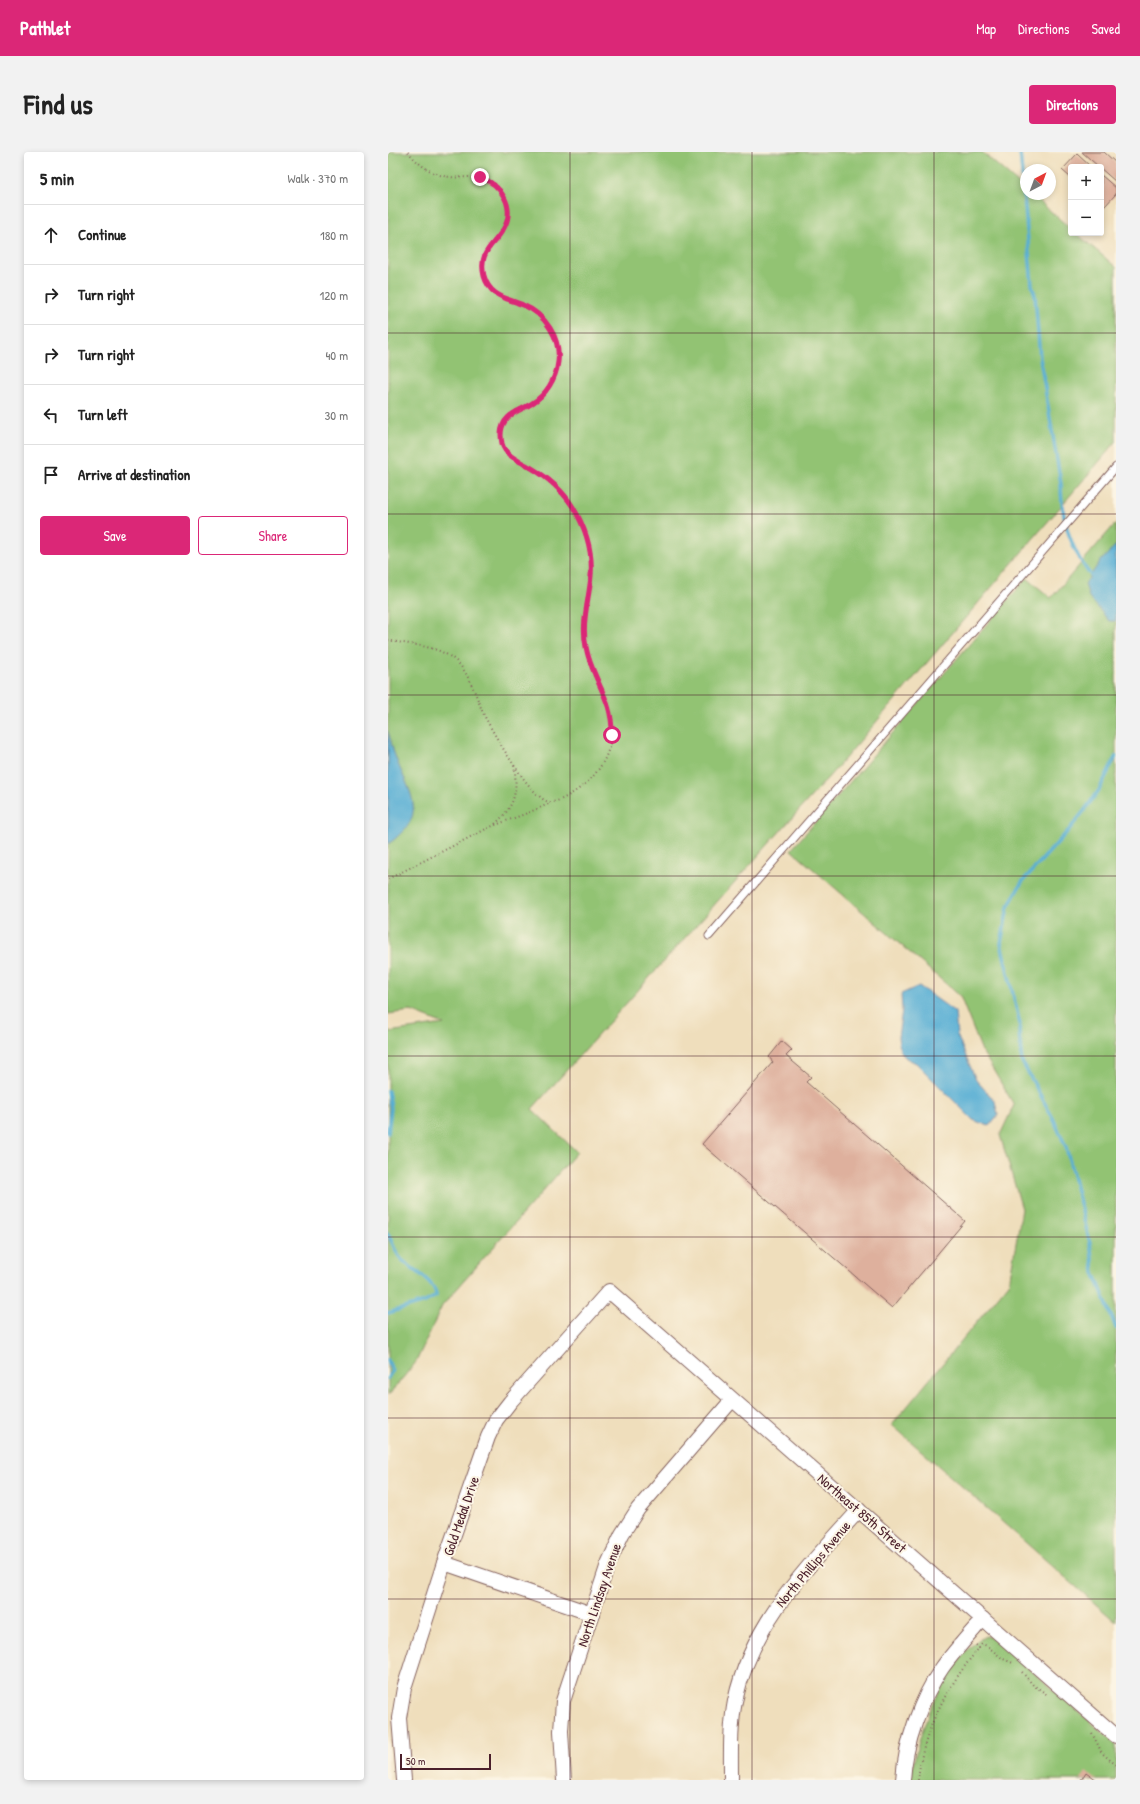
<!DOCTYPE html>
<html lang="en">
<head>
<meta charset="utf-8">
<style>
	body { margin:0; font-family:"Patrick Hand",sans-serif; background:#f2f2f2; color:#222 }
	.controls { position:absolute; right:12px; top:12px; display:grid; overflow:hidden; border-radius:4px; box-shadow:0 2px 6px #0003 }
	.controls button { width:36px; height:36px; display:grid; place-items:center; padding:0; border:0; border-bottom:1px solid #e0e0e0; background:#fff; color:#222; font:20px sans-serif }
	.compass { position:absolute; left:632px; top:12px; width:36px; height:36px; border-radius:50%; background:#fff; box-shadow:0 2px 6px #0003; rotate:41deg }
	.scale { position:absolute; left:12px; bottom:10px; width:91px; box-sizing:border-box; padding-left:4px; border:2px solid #4a1f2b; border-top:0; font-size:11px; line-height:14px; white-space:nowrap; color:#4a1f2b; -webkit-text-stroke:3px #fcf5e5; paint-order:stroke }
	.stop { position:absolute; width:12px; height:12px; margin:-9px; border:3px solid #db2777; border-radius:50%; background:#fff }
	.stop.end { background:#db2777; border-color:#fff; box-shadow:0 1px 4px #0008 }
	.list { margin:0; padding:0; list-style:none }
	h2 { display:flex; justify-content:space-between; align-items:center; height:52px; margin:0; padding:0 16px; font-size:17px }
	h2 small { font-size:13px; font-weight:400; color:#767676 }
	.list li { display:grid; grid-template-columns:26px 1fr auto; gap:12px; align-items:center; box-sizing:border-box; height:60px; padding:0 16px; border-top:1px solid #e0e0e0 }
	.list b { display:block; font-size:15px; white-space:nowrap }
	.list em { font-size:13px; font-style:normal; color:#767676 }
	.actions { display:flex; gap:8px; padding:12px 16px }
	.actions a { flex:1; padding:9px 0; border:1px solid #db2777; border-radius:4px; text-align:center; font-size:14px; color:#db2777 }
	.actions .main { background:#db2777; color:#fff }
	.icon { flex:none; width:22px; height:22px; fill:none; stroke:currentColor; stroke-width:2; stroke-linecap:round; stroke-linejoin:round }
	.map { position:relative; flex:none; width:728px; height:1628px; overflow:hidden; border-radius:4px }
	header { display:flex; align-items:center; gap:24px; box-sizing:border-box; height:56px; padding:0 20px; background:#db2777; color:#fff }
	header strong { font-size:19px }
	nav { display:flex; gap:22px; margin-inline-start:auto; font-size:14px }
	.intro { display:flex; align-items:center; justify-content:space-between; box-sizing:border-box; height:96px; padding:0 24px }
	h1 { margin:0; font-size:28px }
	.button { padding:10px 18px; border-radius:4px; background:#db2777; color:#fff; font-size:14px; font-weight:700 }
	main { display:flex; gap:24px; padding:0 24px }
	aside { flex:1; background:#fff; border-radius:4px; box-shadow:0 2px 6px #0003 }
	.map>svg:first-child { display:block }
	.green { fill:#92c373; stroke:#6e714f }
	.water { fill:#57aed4; stroke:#506680 }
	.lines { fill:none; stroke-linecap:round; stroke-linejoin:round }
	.stream { stroke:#57aed4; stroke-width:3.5 }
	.building { fill:#deb09d }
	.service-casing { stroke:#84625e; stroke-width:9 }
	.minor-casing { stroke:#84625e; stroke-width:16 }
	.path { stroke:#84625e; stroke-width:2; stroke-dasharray:1 3; stroke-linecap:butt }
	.service { stroke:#fff; stroke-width:7 }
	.minor { stroke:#fff; stroke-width:14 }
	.route { stroke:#db2777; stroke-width:5 }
	.grid { fill:none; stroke:#4a1f2b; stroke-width:1; stroke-opacity:0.55 }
	.labels { text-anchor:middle; stroke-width:4; stroke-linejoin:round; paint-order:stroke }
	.street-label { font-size:14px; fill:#4a1f2b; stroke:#fcf5e5 }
</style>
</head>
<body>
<header>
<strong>Pathlet</strong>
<nav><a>Map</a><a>Directions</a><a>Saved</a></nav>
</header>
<div class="intro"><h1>Find us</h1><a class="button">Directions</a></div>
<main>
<aside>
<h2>5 min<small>Walk · 370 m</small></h2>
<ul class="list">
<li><svg class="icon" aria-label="ahead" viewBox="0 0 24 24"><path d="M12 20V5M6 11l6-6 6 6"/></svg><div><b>Continue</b></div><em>180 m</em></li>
<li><svg class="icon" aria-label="right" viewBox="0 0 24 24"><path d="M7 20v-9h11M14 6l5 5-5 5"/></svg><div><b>Turn right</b></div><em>120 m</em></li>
<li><svg class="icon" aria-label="right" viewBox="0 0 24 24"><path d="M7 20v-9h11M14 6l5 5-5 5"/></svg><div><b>Turn right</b></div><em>40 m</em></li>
<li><svg class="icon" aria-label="left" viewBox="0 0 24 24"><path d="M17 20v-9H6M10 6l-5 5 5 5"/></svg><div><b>Turn left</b></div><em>30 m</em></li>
<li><svg class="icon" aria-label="arrive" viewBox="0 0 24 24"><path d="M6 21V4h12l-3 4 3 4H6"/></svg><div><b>Arrive at destination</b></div></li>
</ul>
<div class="actions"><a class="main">Save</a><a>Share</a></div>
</aside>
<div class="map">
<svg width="728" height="1628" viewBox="0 0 728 1628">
	<rect width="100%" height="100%" fill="#fcf5e5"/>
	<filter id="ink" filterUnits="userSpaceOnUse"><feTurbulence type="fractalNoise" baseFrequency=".025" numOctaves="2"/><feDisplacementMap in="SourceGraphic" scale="8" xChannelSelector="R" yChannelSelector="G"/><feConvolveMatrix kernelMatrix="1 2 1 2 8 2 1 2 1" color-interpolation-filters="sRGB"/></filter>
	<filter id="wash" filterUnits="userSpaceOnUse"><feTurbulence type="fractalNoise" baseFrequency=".012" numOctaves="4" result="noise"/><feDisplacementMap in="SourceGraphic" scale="16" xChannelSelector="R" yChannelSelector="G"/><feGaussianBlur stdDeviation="0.9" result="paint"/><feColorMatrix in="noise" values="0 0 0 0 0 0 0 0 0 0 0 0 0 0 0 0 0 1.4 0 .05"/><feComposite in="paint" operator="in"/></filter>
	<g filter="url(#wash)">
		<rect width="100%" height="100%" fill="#efdebc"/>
		<g class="green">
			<path d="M0 0H594L638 38V42H643L683 77V81H688L728 115V290L454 610 144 957 189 1000 54 1154 28 1210 0 1244V880L56 872 23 859 0 862Z"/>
			<path d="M728 371V1470L504 1273 621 1131 634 1057 612 983 626 953 594 899 572 844 403 698 639 426 663 446Z"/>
			<path d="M598 1484 606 1486 728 1592V1628H522C530 1585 542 1550 567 1514 576 1502 584 1490 598 1484Z"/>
		</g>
		<g class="water">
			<path d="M728 393V469H721L701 445 697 432 711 411Z"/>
			<path d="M0 579C3 588 4 597 8 606 16 631 39 657 14 680 10 684 5 689 0 692Z"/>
			<path d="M531 834 567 860 569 883 588 928 607 949 610 963 601 974 585 968 528 911 518 906 512 899 510 885 514 858 513 842Z"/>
		</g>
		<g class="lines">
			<g class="stream">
				<path d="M632 0 644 133 647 143 652 206 673 332C673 366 683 400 705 426"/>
				<path d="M728 604 711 638 696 659 680 679 634 730 620 755 613 791 632 872 631 880 634 910 665 966 678 995 702 1091 706 1120 728 1176"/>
				<path d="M0 939 3 956 0 981"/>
				<path d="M0 1082C4 1089 7 1100 13 1107 23 1117 49 1130 48 1144L37 1150 0 1161"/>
				<path d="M0 1208 4 1219 0 1226"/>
			</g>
		</g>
		<g id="blocks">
			<g class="building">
				<path d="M694 0H716L728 11V30Z"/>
				<path d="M689 2 703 15H683V26L674 18Z"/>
				<path d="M713 23 728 36V42L716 55 713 53Z"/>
				<path d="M394 889 404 898 398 904 423 925 418 930 577 1069 504 1156 314 992 385 910 381 905Z"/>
				<path d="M698 1620 709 1628H693Z"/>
			</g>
		</g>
	</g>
	<g filter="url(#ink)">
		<use href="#blocks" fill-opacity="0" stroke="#84625e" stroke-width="1"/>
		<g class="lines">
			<g class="service-casing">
				<path id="service" d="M321 784 728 315"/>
			</g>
			<g class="minor-casing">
				<g id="minor">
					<path d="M56 1411 204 1462"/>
					<path d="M16 1628 11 1566 16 1536 56 1411 100 1285 108 1268 122 1250 221 1139 728 1584"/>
					<path d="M176 1628 173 1579 175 1549 220 1412 234 1382 250 1357 344 1248"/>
					<path d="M343 1628C343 1602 342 1575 347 1549 364 1470 419 1416 471 1358"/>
					<path d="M515 1628C517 1592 533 1546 554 1516 566 1499 581 1483 595 1467"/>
				</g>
			</g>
			<g class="path">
				<path d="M0 488C24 494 48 492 68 509 82 522 88 545 96 563 104 579 144 649 162 650 173 650 188 639 196 633 218 615 229 586 222 558 219 545 212 535 206 523 200 509 197 495 196 480 195 461 201 443 203 425 205 407 200 387 193 371 184 352 171 337 155 324 143 315 121 309 116 295 111 283 115 267 126 260 132 256 139 255 146 250 153 245 160 238 164 230 178 202 166 168 138 155 125 148 110 148 101 134 78 99 125 86 119 54 117 46 114 39 109 34 94 20 79 27 62 25 44 23 31 13 20 0"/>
				<path d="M107 672C127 654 130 640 126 613"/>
				<path d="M0 727 102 675 137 662 163 651"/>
				<path d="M588 1493 591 1496 594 1492 599 1494 615 1507 625 1511"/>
				<path d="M634 1520 645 1533 660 1543"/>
				<path d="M704 1581 714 1601 728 1613"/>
				<path d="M530 1628C535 1577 559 1535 591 1496"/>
			</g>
			<use href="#service" class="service"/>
			<use href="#minor" class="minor"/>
		</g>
	</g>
	<g class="lines" filter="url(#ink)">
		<path class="route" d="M92 25C112 32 128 54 116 76 106 94 90 99 96 124 102 145 119 146 135 153 157 162 173 186 170 210 168 227 158 243 143 252 129 260 114 263 113 282 113 287 114 294 117 298 123 307 134 310 142 315 159 325 175 339 185 355 197 375 205 400 203 424 201 448 193 470 198 495 204 528 225 546 224 583"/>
	</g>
	<path class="grid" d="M182 0V1628M364 0V1628M546 0V1628M0 181H728M0 362H728M0 543H728M0 724H728M0 904H728M0 1085H728M0 1266H728M0 1447H728"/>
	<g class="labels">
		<g class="street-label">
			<text transform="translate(474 1361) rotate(41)" y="5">Northeast 85th Street</text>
			<text transform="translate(73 1364) rotate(-71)" y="5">Gold Medal Drive</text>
			<text transform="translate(425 1412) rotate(-50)" y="5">North Phillips Avenue</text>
			<text transform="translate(211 1443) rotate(-71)" y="5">North Lindsay Avenue</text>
		</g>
	</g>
</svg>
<div class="controls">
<button>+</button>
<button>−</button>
</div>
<svg class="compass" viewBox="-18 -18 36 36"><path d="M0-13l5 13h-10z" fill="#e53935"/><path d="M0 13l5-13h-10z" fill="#767676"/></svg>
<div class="scale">50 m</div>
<div class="stop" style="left:224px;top:583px"></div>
<div class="stop end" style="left:92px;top:25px"></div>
</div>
</main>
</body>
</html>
